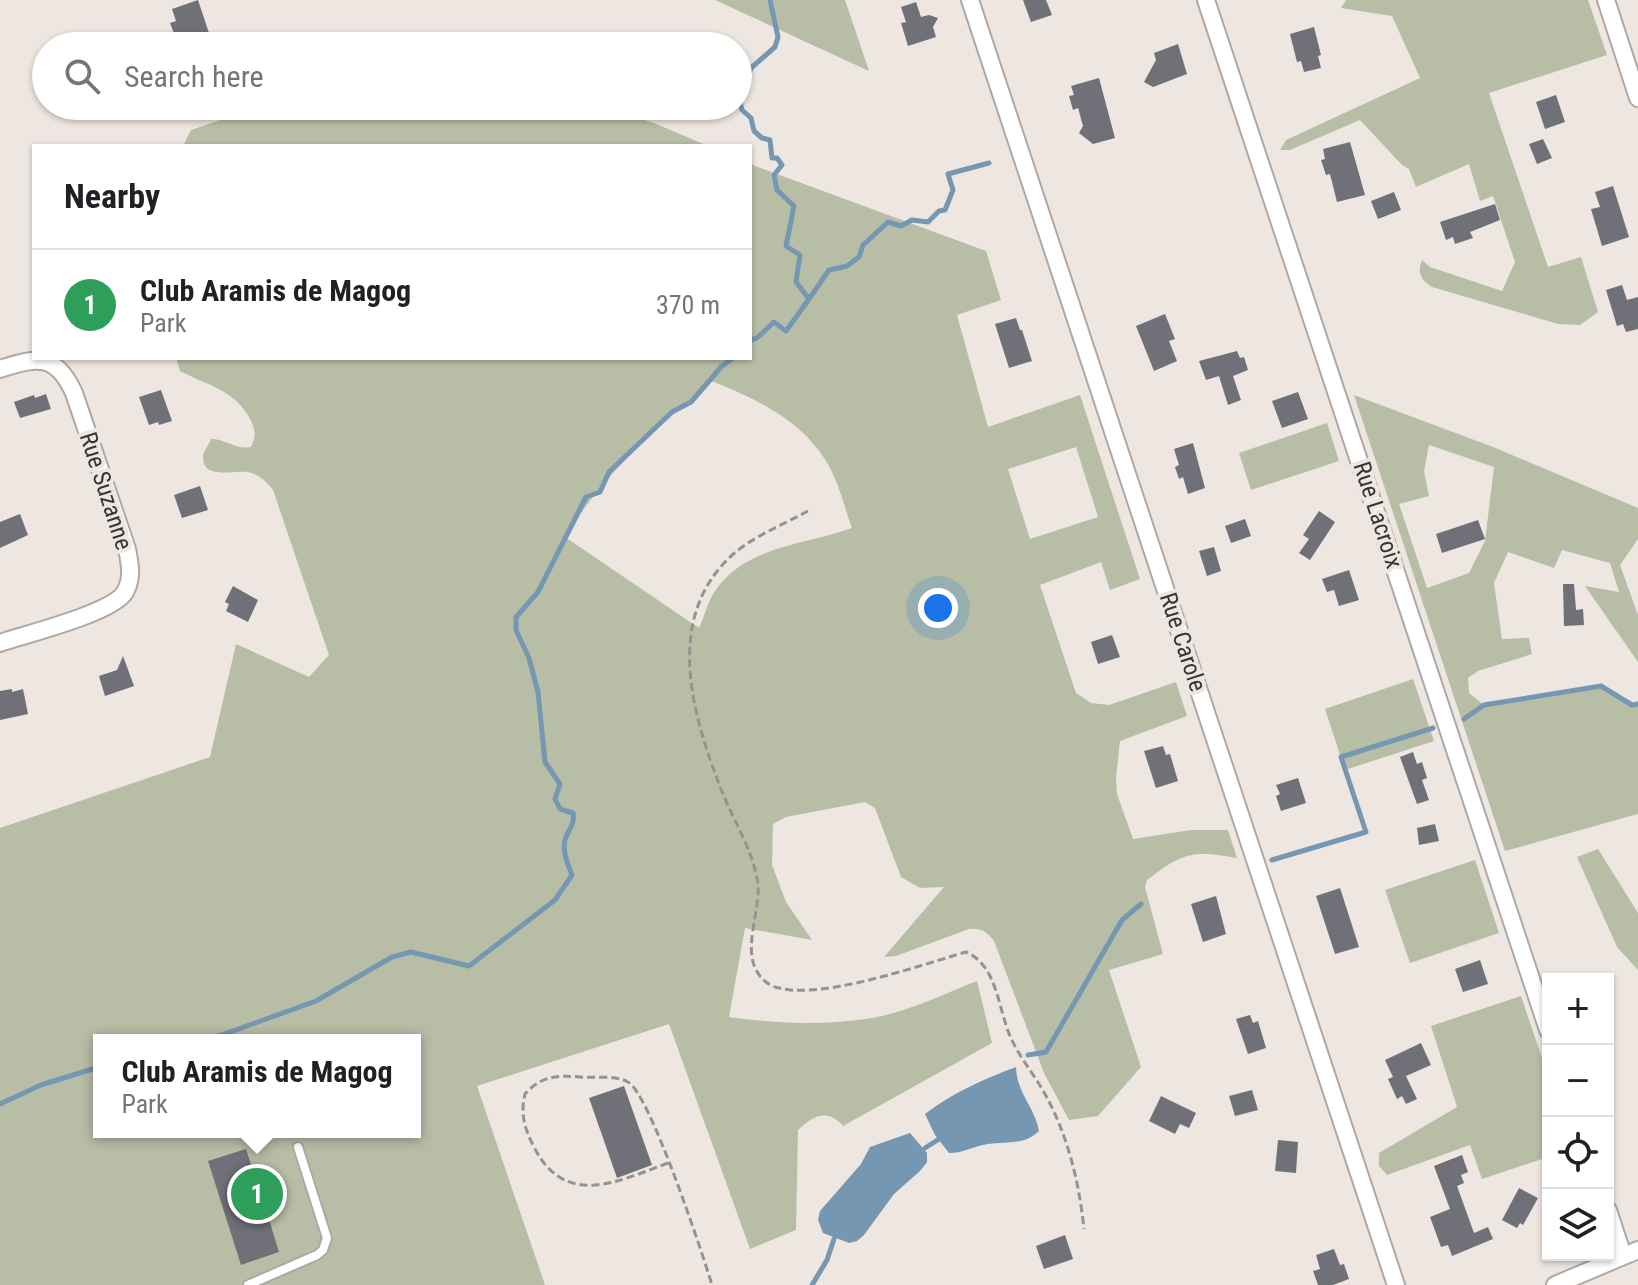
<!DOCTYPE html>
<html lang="en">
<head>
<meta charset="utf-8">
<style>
	body { margin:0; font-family:"Roboto Condensed",sans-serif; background:#f2f2f2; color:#202124 }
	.controls { position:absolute; right:24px; bottom:24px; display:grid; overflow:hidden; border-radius:0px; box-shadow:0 2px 6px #0004 }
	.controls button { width:72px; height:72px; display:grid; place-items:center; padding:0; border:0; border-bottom:2px solid #e0e0e0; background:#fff; color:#202124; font:40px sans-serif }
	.you { position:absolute; left:938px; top:608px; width:28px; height:28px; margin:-20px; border:6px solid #fff; border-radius:50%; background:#1a73e8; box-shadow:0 0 0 12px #1a73e833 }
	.badge { display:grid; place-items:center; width:52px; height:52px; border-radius:50%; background:#b45309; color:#fff; font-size:26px; font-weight:700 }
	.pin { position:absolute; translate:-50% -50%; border:4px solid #fff; box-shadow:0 2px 8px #0006 }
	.popup { position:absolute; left:93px; top:1034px; width:328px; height:104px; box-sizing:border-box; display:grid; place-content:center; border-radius:0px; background:#fff; filter:drop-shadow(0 2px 6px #0005); font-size:26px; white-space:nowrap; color:#757577 }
	.popup b { font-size:30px; color:#202124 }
	.popup::after { content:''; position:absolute; left:50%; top:100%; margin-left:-16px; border:16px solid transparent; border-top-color:#fff }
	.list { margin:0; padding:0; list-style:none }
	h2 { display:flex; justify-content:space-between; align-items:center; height:104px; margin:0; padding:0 32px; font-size:34px }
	h2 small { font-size:26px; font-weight:400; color:#757577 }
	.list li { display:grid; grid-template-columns:52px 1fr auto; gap:24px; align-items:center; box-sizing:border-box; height:112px; padding:0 32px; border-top:2px solid #e0e0e0 }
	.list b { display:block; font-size:30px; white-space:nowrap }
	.list p { margin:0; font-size:26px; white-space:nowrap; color:#757577 }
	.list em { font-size:26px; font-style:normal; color:#757577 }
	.icon { flex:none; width:44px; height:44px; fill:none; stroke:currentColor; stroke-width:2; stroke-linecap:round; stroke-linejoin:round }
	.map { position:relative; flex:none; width:1638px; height:1285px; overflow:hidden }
	.search { position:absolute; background:#fff; box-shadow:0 2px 6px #0004; left:32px; top:32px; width:720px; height:88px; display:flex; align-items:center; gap:20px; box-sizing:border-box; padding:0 28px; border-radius:44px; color:#757577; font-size:30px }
	.panel { position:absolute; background:#fff; box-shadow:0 2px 6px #0004; left:32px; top:144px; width:720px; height:216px; border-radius:0px }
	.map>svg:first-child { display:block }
	.green { fill:#b8bea6; fill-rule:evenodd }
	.water { fill:#7697b2 }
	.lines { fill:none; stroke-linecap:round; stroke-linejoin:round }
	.stream { stroke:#7697b2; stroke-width:5 }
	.building { fill:#707178 }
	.service-casing { stroke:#afa8a3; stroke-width:12 }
	.minor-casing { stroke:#afa8a3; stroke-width:20 }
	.path { stroke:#97928e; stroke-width:3; stroke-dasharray:8 4; stroke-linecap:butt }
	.service { stroke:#fff; stroke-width:8 }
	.minor { stroke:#fff; stroke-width:16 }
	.labels { text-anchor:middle; stroke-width:8; stroke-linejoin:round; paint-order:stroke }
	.street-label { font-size:24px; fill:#373432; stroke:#ede6e1 }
</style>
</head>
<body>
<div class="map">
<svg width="1638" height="1285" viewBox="0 0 1638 1285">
	<rect width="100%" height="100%" fill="#ede6e1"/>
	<g class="green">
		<path d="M715 0H845L869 71Z"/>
		<path d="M1346 0H1588L1607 55 1489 93 1548 267 1581 257 1598 312 1580 325 1558 324 1432 287C1421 280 1417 273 1422 260L1430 267 1502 291 1515 262 1493 196 1480 201 1469 164 1416 187 1409 169 1402 165 1360 120 1290 150H1280L1286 140 1420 78 1392 16 1341 8Z"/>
		<path d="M262 106H597L654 123 708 146H178L184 144 191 130Z"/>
		<path d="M750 164 986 251 1001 300 957 315 988 427 1080 395 1140 579 1110 590 1101 562 1040 585 1076 693 1091 703 1109 705 1176 682 1187 716 1120 741 1116 778 1117 794 1133 839 1191 830H1228L1237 858C1193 850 1183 852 1147 880L1145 887 1163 954 1109 970 1141 1067 1098 1116 1069 1120 1044 1073 994 941C986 931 981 928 969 929L896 956 884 957 944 887 920 888 901 877 875 808 865 802 786 817 773 824 772 865 786 902 812 940 745 928 729 1017C774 1023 820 1026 865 1019 904 1014 941 995 977 981L992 1043 843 1126C827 1108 813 1116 798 1130L796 1230 750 1249 669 1024 477 1086 545 1285H0V828L210 757 236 644 309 677 329 655 273 490C266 481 259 474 247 472 233 470 203 480 203 457 203 451 209 445 211 439 226 439 236 450 251 447 257 436 255 428 249 417 233 389 206 385 180 371L176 358H750ZM711 381C757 399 806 422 830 468 840 487 845 509 852 528 805 545 742 546 713 594 707 604 704 618 699 628L565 537C606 471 653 432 711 381ZM1076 447 1098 517 1030 539 1008 469ZM99 1040H415V1132H99Z"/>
		<path d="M1354 395 1493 447 1638 508V539L1620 565 1638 615V662L1585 586 1619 592 1610 563 1562 550 1554 568 1508 552 1494 583 1502 639 1529 638 1532 654 1478 671 1468 678 1469 693 1484 705 1601 686 1631 705 1638 701V814L1505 851ZM1429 445 1494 467 1485 541 1469 573 1427 588 1399 504 1429 496 1424 471Z"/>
		<path d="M1327 423 1339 461 1251 490 1239 453Z"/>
		<path d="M1413 679 1434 741 1345 770 1325 709Z"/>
		<path d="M1598 849 1638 913V970L1617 947 1577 857Z"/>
		<path d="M1475 860 1499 933 1410 963 1385 890Z"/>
		<path d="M1521 996 1548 1076V1157L1482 1179 1470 1145 1387 1175 1379 1166V1153L1457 1107 1431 1026Z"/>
	</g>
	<g class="water">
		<path d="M1016 1067C1017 1094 1035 1107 1039 1131 1023 1146 1007 1141 988 1144 974 1146 963 1153 949 1153L935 1135 925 1114C952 1093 984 1079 1016 1067Z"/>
		<path d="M910 1133 927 1153V1162L920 1171 894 1194 864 1235 857 1241 849 1243 823 1233 818 1220 820 1211 861 1164 870 1147Z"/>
	</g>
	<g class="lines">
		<g class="stream">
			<path d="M809 299 829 270 847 266 859 257 863 245 888 222 901 226 912 220 928 222 939 211 945 210 953 190 948 174 989 163"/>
			<path d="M750 340 757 338 774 322 786 331 809 299 796 282 800 255 786 246 794 206 777 190 774 175 782 165 777 158H772L770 140 762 138 754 131 751 118 742 110 739 98 751 68 775 47 778 37 770 0"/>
			<path d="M1464 719 1484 705 1601 686 1632 705 1638 704"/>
			<path d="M1272 860 1366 832 1341 757 1433 728"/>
			<path d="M200 1040 222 1035 316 1001 392 957 411 952 469 966 555 900 572 875C568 864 562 852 565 840 568 829 575 826 573 813L560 809 555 799 560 784 545 762 538 692 529 658 516 630V617L538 592 586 497 600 492 609 472 672 412 691 402 722 366 733 358"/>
			<path d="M1028 1055 1046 1052 1122 920 1141 904"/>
			<path d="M0 1104 41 1085 99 1067"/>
			<path d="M925 1148 939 1139"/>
			<path d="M812 1285 827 1260 834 1239"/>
		</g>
	</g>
	<g class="building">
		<path d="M198 0 212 42 201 46H188L185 38 177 41 170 23 176 21 172 9Z"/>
		<path d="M1023 0H1046L1052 15 1031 22Z"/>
		<path d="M916 2 921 17 929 15 938 18 933 27 936 37 908 46 901 23 906 22 901 7Z"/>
		<path d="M1314 27 1321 55 1318 56 1321 68 1304 72 1301 61 1297 62 1290 34Z"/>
		<path d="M1178 44 1187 74 1153 87 1144 82 1156 60 1154 53Z"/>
		<path d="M1099 78 1115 138 1093 144 1079 133 1083 126 1078 108 1073 110 1069 96 1074 95 1071 86Z"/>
		<path d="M1556 95 1565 122 1545 129 1536 102Z"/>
		<path d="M1543 139 1552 158 1537 164 1529 144Z"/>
		<path d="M1350 142 1365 195 1337 202 1330 174 1326 175 1321 160 1325 159 1323 149Z"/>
		<path d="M1613 186 1629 237 1602 246 1591 209 1600 207 1595 192Z"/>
		<path d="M1394 192 1401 210 1378 219 1371 201Z"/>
		<path d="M1495 204 1500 220 1470 232 1473 238 1455 244 1453 237 1446 240 1440 222Z"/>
		<path d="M1622 285 1627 300 1638 297V329L1626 332 1623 324 1617 326 1606 290Z"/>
		<path d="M1165 314 1175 339 1169 341 1177 361 1154 371 1136 326Z"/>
		<path d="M1016 318 1020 330H1022L1032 361 1009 368 995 324Z"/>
		<path d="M1237 351 1240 358 1244 357 1248 370 1233 376 1241 400 1228 405 1219 376 1206 380 1199 361Z"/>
		<path d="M161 390 172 421 159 425 158 422 149 425 139 397Z"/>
		<path d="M1298 392 1308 419 1282 428 1272 401Z"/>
		<path d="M46 394 51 409 20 418 14 402 34 395 35 398Z"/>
		<path d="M1193 443 1205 488 1188 494 1183 477 1179 479 1175 467 1179 465 1174 449Z"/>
		<path d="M200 486 208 510 182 518 174 495Z"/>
		<path d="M1319 511 1335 522 1310 560 1299 553 1309 539 1303 535Z"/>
		<path d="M20 514 28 535 0 548V522Z"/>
		<path d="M1245 519 1251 536 1231 543 1225 526Z"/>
		<path d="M1478 520 1485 539 1442 553 1436 534Z"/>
		<path d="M1214 547 1221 571 1207 576 1199 551Z"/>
		<path d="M1349 570 1359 600 1339 606 1334 590 1327 592 1322 579Z"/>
		<path d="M1563 584H1574L1576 610 1583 609 1584 625 1564 626Z"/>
		<path d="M233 586 258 600 248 622 226 611 229 604 225 602Z"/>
		<path d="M1112 635 1120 657 1098 664 1091 642Z"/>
		<path d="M123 656 134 686 105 696 99 676 117 670Z"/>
		<path d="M12 689V692L23 689 28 714 0 720V691Z"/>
		<path d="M1163 746 1166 755 1170 754 1178 781 1156 788 1144 751Z"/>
		<path d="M1413 752 1417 764 1422 762 1427 778 1422 780 1429 800 1417 804 1400 757Z"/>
		<path d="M1298 778 1306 803 1281 811 1276 796 1280 794 1276 785Z"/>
		<path d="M1435 824 1439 841 1419 845 1417 828Z"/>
		<path d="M1340 888 1359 947 1335 954 1316 896Z"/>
		<path d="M1216 896 1226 934 1203 942 1191 904Z"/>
		<path d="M1480 960 1488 984 1463 992 1455 969Z"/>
		<path d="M1250 1015 1253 1023 1258 1021 1266 1048 1248 1054 1236 1019Z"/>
		<path d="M1421 1043 1431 1065 1406 1076 1417 1099 1406 1104 1402 1096 1397 1099 1388 1079 1393 1077 1385 1060Z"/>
		<path d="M624 1086 652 1165 617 1178 589 1098Z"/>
		<path d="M1252 1090 1258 1110 1235 1116 1229 1096Z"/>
		<path d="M1161 1096 1196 1113 1189 1128 1180 1124 1175 1134 1149 1121Z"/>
		<path d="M1278 1140 1298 1142 1296 1173 1275 1171Z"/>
		<path d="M246 1149 262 1198 269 1196 274 1211 267 1213 279 1252 241 1265 208 1161Z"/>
		<path d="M1462 1155 1468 1172 1461 1175 1464 1183 1457 1186 1474 1233 1488 1227 1493 1239 1452 1256 1448 1245 1441 1247 1430 1217 1450 1209 1434 1166Z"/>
		<path d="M1519 1188 1538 1198 1523 1225 1520 1223 1517 1228 1502 1220Z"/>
		<path d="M1065 1235 1073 1259 1044 1269 1036 1246Z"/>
		<path d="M1334 1249 1340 1265 1344 1264 1349 1279 1333 1285H1318L1313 1271 1320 1269 1316 1255Z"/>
	</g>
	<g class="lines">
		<g class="service-casing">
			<path id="service" d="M248 1285 317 1255 323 1250 327 1238 298 1147"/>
		</g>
		<g class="minor-casing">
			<g id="minor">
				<path d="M970 0 1396 1285"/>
				<path d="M1206 0 1548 1030"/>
				<path d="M1606 0 1638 98"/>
				<path d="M0 369C37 357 56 353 74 393L127 549C130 564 133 578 125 592 113 613 26 634 0 643"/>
				<path d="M1608 1210 1623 1256"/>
				<path d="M1555 1285 1638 1250"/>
			</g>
		</g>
		<g class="path">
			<path d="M808 511C781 526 748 538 726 561 665 624 693 717 721 789 732 818 751 847 757 878 764 911 735 957 766 982 800 1009 926 963 966 952 997 965 998 1008 1010 1036 1019 1057 1034 1074 1045 1094 1068 1136 1079 1182 1084 1229"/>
			<path d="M668 1163C619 1181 565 1209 534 1147 525 1130 520 1114 525 1094 541 1076 557 1075 580 1077 594 1078 616 1075 628 1082 649 1092 703 1255 712 1285"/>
		</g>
		<use href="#service" class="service"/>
		<use href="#minor" class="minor"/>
	</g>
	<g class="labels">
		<g class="street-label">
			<text transform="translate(106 491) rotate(72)" y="8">Rue Suzanne</text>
			<text transform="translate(1378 515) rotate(72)" y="8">Rue Lacroix</text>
			<text transform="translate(1183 642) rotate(72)" y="8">Rue Carole</text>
		</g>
	</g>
</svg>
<div class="controls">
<button>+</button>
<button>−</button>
<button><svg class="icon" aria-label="locate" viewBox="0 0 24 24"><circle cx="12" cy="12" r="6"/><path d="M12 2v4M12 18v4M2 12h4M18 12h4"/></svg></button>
<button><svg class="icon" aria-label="layers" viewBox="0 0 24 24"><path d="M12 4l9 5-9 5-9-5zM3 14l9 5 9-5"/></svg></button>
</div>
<div class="you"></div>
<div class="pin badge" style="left:257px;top:1194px;background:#2e9e5b">1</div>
<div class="popup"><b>Club Aramis de Magog</b>Park</div>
<div class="search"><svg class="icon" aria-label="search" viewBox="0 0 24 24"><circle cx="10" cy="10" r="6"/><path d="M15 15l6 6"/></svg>Search here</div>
<section class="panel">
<h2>Nearby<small></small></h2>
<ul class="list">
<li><span class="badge" style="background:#2e9e5b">1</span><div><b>Club Aramis de Magog</b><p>Park</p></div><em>370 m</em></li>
</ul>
</section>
</div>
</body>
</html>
